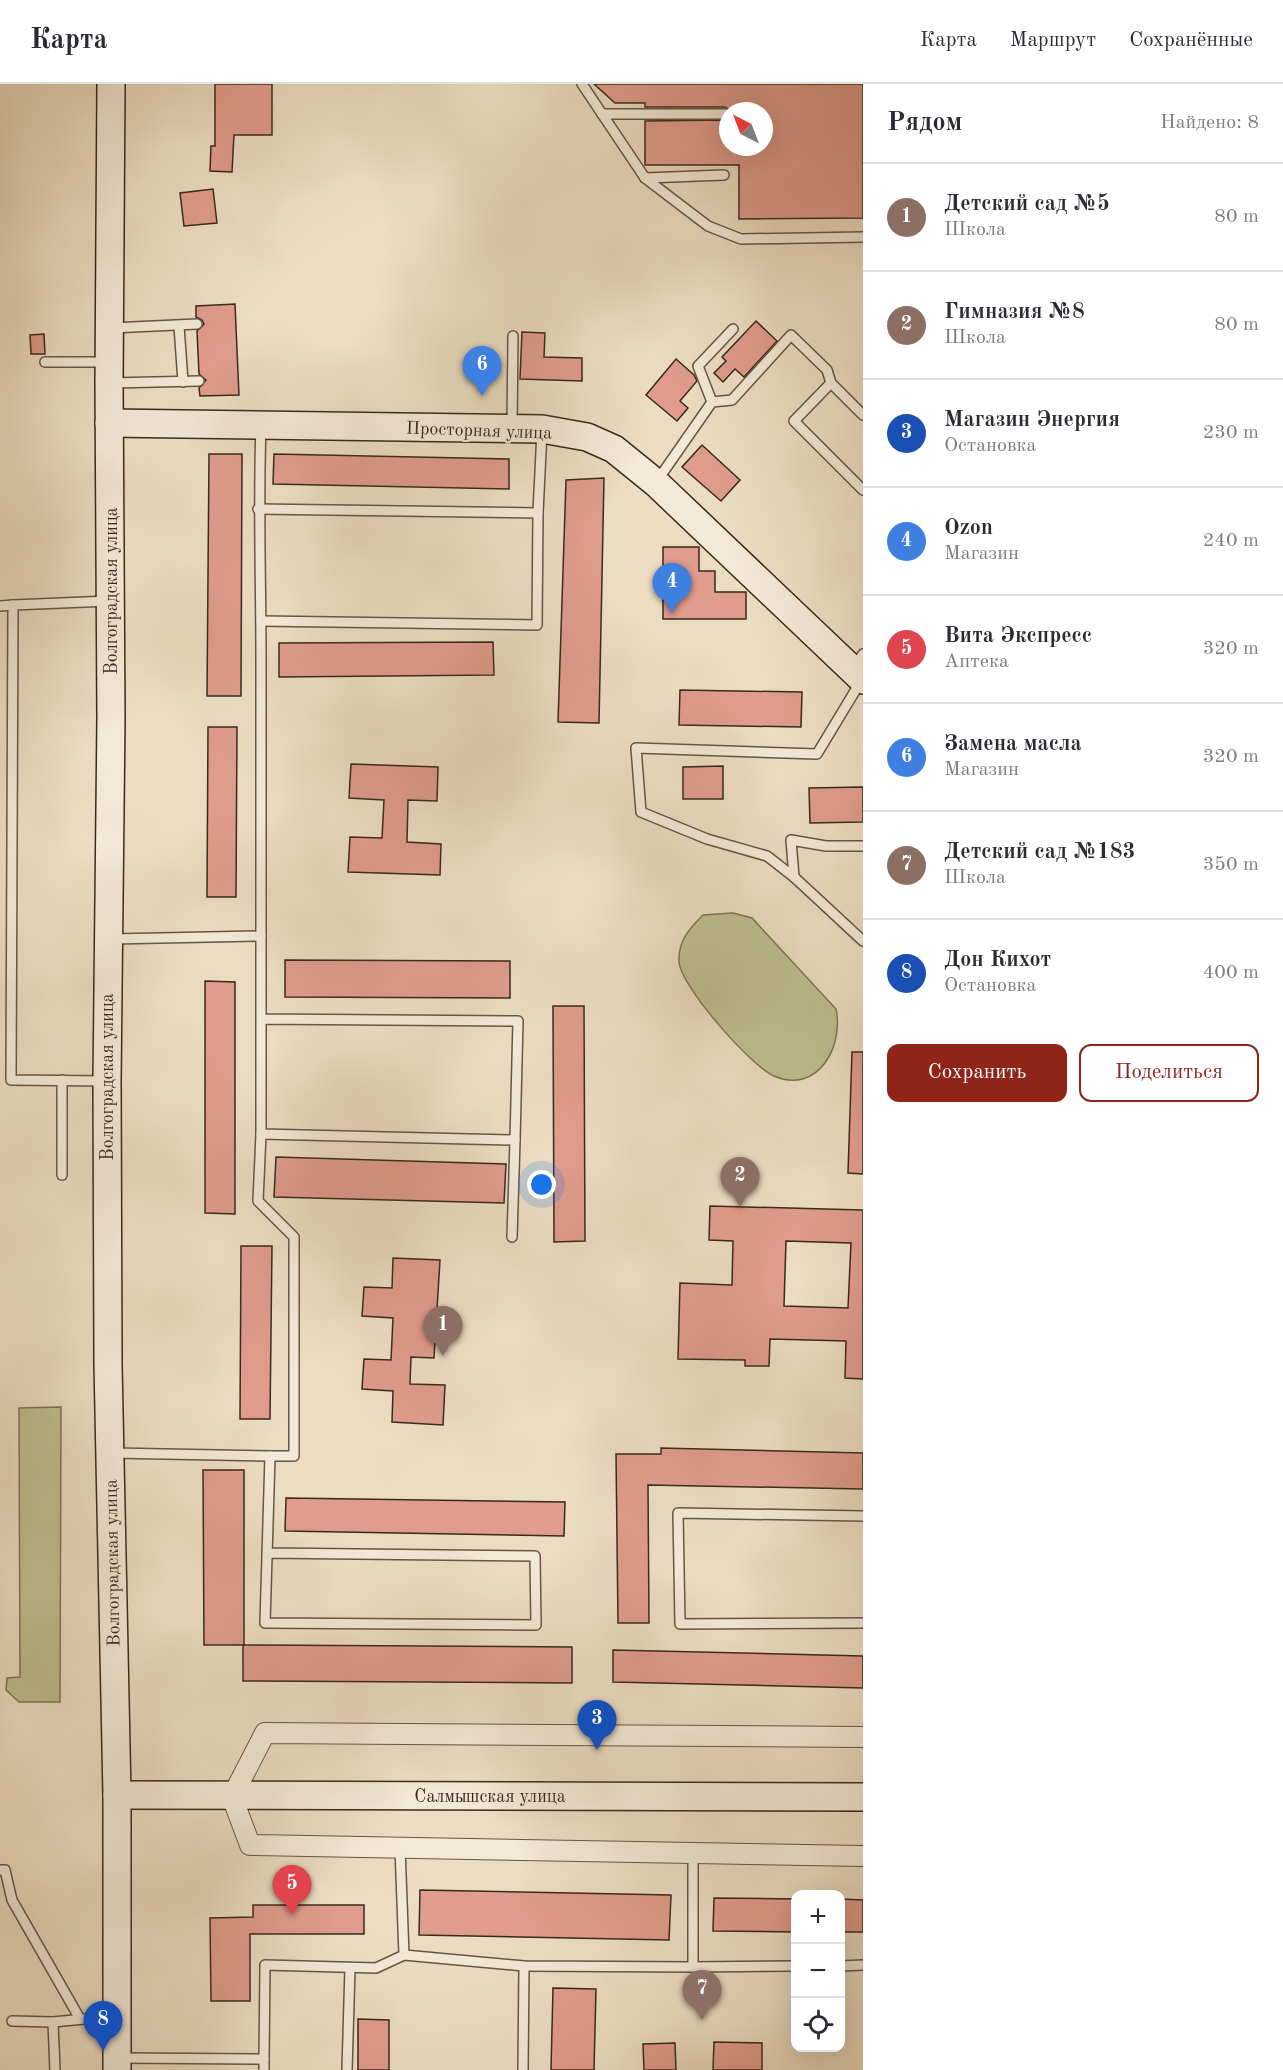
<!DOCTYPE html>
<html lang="ru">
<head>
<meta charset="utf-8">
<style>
	body { margin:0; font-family:"Old Standard TT",serif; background:#f2f2f3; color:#2b2b33 }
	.controls { position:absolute; right:18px; bottom:18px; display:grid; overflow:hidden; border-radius:12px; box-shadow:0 6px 24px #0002 }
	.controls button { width:54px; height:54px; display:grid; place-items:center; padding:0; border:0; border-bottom:2px solid #e1e1e2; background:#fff; color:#2b2b33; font:30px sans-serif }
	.compass { position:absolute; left:719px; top:18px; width:54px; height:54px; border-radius:50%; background:#fff; box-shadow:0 6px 24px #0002; rotate:318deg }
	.you { position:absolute; left:542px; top:1101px; width:21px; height:21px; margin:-15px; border:4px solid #fff; border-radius:50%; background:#1a73e8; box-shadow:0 0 0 9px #1a73e833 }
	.badge { display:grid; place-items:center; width:39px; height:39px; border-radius:50%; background:#8f2418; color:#fff; font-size:20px; font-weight:700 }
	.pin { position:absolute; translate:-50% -50px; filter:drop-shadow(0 2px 3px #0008) }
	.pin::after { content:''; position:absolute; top:32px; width:21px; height:18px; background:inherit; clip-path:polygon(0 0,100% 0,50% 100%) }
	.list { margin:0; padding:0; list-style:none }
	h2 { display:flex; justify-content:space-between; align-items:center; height:78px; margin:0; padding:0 24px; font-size:26px }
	h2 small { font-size:20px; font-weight:400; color:#7c7c81 }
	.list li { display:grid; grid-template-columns:39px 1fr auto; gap:18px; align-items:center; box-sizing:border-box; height:108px; padding:0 24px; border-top:2px solid #e1e1e2 }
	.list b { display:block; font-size:22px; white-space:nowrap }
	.list p { margin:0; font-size:20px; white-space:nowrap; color:#7c7c81 }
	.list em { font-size:20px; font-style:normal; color:#7c7c81 }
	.actions { display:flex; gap:12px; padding:18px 24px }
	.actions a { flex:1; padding:14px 0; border:2px solid #8f2418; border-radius:12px; text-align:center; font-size:21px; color:#8f2418 }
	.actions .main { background:#8f2418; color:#fff }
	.icon { flex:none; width:33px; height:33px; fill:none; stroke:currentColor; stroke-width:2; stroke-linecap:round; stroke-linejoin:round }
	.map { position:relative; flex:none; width:863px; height:1986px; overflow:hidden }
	header { display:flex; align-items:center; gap:36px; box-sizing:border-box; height:84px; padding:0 30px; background:#fff; border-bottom:2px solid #e1e1e2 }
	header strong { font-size:28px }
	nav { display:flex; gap:33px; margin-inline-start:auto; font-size:21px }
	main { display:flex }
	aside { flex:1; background:#fff }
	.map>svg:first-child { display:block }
	.green { fill:#bebf8f; stroke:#7c7456; stroke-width:1.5 }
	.building { fill:#e09c8c; stroke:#39291e; stroke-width:1.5; fill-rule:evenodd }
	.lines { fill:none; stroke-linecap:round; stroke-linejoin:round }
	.lane-casing { stroke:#665647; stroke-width:12 }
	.street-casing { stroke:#665647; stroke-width:22 }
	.secondary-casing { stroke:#39291e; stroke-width:30 }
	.lane { stroke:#f3e9d7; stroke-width:9 }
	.street { stroke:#f3e9d7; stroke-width:20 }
	.secondary { stroke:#f3e9d7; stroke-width:27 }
	.labels { text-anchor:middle; stroke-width:4.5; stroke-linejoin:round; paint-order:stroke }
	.street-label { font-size:18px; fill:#39291e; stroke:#f3e9d7 }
</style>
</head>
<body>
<header>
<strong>Карта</strong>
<nav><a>Карта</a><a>Маршрут</a><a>Сохранённые</a></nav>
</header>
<main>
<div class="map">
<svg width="863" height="1986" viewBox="0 0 863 1986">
	<rect width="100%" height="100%" fill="#ecddc2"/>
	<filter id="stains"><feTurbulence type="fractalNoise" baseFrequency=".00333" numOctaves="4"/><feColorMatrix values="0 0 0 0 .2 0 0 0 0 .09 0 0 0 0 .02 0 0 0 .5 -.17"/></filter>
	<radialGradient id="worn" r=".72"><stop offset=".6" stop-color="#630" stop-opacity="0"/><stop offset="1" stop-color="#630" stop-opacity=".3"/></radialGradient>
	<g class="green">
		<path d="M733 829 752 834 836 925C844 962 818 1011 774 992 751 982 681 903 679 878 678 857 689 845 703 831Z"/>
		<path d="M61 1323 60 1618H19L6 1606 7 1594 20 1593 19 1324Z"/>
	</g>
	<g class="building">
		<path d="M215 0H272V51H234L232 88 210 87 211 62H215Z"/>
		<path d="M594 0H863V134L739 135V81H645V37L728 36V63H764V27H731L725 23H645V19H615Z"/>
		<path d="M213 105 217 139 184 142 180 109Z"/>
		<path d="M235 220 239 311 200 312 199 304 206 296 199 290 197 247 204 240 202 236 196 233V222Z"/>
		<path d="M756 237 777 257 744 293 735 285 723 298 714 289 726 277 722 273Z"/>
		<path d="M522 248 545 249 544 273 582 274V297L520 295Z"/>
		<path d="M44 250 45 270H31L30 251Z"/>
		<path d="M676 275 694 291 697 297 680 317 688 324 677 337 646 311Z"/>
		<path d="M702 361 740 396 721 417 682 383Z"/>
		<path d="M209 370H242L241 612H207Z"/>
		<path d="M274 370 509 375V405L273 400Z"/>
		<path d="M604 394 599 639 558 638 566 396Z"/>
		<path d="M663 463H699V487H715V508H746V535H663Z"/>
		<path d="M493 558 494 591 279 593V559Z"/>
		<path d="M680 606 802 608 801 643 679 641Z"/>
		<path d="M208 643H237L236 813H207Z"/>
		<path d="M351 680 438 683 437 717 408 716 407 758 441 760 440 791 348 788 350 753 382 754 384 716 349 714Z"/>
		<path d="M723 682V715H683V683Z"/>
		<path d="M863 703V738L810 739 809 704Z"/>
		<path d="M285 876 510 877V914L285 913Z"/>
		<path d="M205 897 235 898V1130L205 1129Z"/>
		<path d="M553 922H584L585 1157 554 1158Z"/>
		<path d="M852 968H863V1090L848 1089Z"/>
		<path d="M276 1073 506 1080 504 1119 274 1113Z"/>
		<path d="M710 1122 863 1126V1295L845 1294 846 1257 770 1255 769 1282H745V1276L678 1275 680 1199 732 1201 733 1157 709 1156ZM786 1157 851 1159 848 1224 784 1222Z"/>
		<path d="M241 1162H272L270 1335H240Z"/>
		<path d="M393 1174 440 1176 434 1274 411 1273 410 1300 445 1301 443 1341 392 1338 393 1307 362 1305 364 1275 391 1276 393 1234 362 1232 364 1203 392 1204Z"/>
		<path d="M661 1364 863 1369V1405L648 1401 649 1539H618L616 1370H661Z"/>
		<path d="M203 1386H244V1561H204Z"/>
		<path d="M286 1414 565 1418 564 1452 285 1447Z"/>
		<path d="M243 1561 572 1563V1599L243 1597Z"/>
		<path d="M613 1566 863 1572V1604L613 1598Z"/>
		<path d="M420 1806 671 1811 669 1856 419 1851Z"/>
		<path d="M714 1814 795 1815V1848L713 1847Z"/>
		<path d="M840 1815 863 1816V1848H840Z"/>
		<path d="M253 1821H364V1850H250V1917H211L210 1834 253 1833Z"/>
		<path d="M553 1904 596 1905 594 1986H551Z"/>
		<path d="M358 1935 389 1936V1986H358Z"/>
		<path d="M714 1958 762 1959V1986H713Z"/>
		<path d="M675 1959 676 1986H644L643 1960Z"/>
	</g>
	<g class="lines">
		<g class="lane-casing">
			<g id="lane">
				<path d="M582 0 645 94 708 142 741 155 863 153"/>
				<path d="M602 30H725"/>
				<path d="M645 94 724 91"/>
				<path d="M179 242 183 298"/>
				<path d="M111 244 197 240"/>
				<path d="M45 278H106"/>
				<path d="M111 299 199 297"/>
				<path d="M831 299 794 337 863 406"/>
				<path d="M712 318 698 282 733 245"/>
				<path d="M512 342 513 252"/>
				<path d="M657 397 712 318 732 316 791 251 827 286 831 299 863 331"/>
				<path d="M258 425 538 429 542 347"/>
				<path d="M0 522 13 521"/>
				<path d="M261 537 537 541 538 429"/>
				<path d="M854 583 863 570"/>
				<path d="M863 762H826L791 756 794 793 863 857"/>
				<path d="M794 793 767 772 707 755 641 728 636 664 817 670 861 597"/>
				<path d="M112 855 261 852"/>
				<path d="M261 935 518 937 515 1056 261 1050C261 892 261 733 261 574 261 497 258 421 261 343"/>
				<path d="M105 997 11 996 13 521 109 517"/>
				<path d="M261 1050 258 1117 294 1153V1372H270"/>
				<path d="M62 1091V996"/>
				<path d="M512 1153 515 1056"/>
				<path d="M112 1369 270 1372 265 1539 536 1541 535 1472 267 1469"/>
				<path d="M863 1432 678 1429 680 1540 863 1539"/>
				<path d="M0 1786H5L12 1816 80 1935"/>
				<path d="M404 1871 524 1882 693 1883V1770"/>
				<path d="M840 1882 863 1881"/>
				<path d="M693 1883 796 1882"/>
				<path d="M12 1937 53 1938"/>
				<path d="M119 1974 264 1975V1986"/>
				<path d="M264 1975 265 1881 376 1884 404 1871 400 1764"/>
				<path d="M55 1986 53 1938 115 1932"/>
				<path d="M347 1986 350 1884"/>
				<path d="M523 1986 524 1882"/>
			</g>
		</g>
		<g class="street-casing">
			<path id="street" d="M863 1653 265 1649 232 1713 250 1761 863 1772"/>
		</g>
		<g class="secondary-casing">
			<g id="secondary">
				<path d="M111 0 109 300 111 634 107 997 108 1280 117 1711V1986"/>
				<path d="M109 339 542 345 587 353 614 365 656 399 863 596"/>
				<path d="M117 1711 863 1713"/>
			</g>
		</g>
		<use href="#lane" class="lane"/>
		<use href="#street" class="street"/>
		<use href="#secondary" class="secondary"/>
	</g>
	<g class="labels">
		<g class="street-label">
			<text transform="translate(479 346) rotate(2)" y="6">Просторная улица</text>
			<text transform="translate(111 507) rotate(-90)" y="6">Волгоградская улица</text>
			<text transform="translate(107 993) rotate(-90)" y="6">Волгоградская улица</text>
			<text transform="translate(112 1479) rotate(-91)" y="6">Волгоградская улица</text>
			<text x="490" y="1718">Салмышская улица</text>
		</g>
	</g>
	<rect width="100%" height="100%" filter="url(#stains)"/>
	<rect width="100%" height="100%" fill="url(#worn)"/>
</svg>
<div class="controls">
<button>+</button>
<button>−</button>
<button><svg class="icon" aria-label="locate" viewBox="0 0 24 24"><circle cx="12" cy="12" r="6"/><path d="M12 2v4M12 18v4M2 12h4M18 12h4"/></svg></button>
</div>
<svg class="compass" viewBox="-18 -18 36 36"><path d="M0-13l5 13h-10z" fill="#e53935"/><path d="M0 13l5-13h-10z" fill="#7c7c81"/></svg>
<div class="you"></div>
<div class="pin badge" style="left:443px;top:1272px;background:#8d6e63">1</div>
<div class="pin badge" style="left:740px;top:1123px;background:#8d6e63">2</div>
<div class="pin badge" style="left:597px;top:1666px;background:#1a4fb4">3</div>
<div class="pin badge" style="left:672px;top:529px;background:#3f7fe0">4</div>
<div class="pin badge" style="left:292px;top:1831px;background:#e0444e">5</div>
<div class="pin badge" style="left:482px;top:312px;background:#3f7fe0">6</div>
<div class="pin badge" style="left:702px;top:1936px;background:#8d6e63">7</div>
<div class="pin badge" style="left:103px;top:1967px;background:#1a4fb4">8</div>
</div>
<aside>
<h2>Рядом<small>Найдено: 8</small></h2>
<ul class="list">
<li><span class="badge" style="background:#8d6e63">1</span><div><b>Детский сад №5</b><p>Школа</p></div><em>80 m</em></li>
<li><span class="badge" style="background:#8d6e63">2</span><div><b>Гимназия №8</b><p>Школа</p></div><em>80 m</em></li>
<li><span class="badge" style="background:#1a4fb4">3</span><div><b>Магазин Энергия</b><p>Остановка</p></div><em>230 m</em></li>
<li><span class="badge" style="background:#3f7fe0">4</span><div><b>Ozon</b><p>Магазин</p></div><em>240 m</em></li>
<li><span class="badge" style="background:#e0444e">5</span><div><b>Вита Экспресс</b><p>Аптека</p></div><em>320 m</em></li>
<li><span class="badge" style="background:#3f7fe0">6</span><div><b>Замена масла</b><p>Магазин</p></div><em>320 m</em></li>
<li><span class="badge" style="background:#8d6e63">7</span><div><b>Детский сад №183</b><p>Школа</p></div><em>350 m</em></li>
<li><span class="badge" style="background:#1a4fb4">8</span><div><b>Дон Кихот</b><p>Остановка</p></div><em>400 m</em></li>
</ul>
<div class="actions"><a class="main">Сохранить</a><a>Поделиться</a></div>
</aside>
</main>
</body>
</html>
